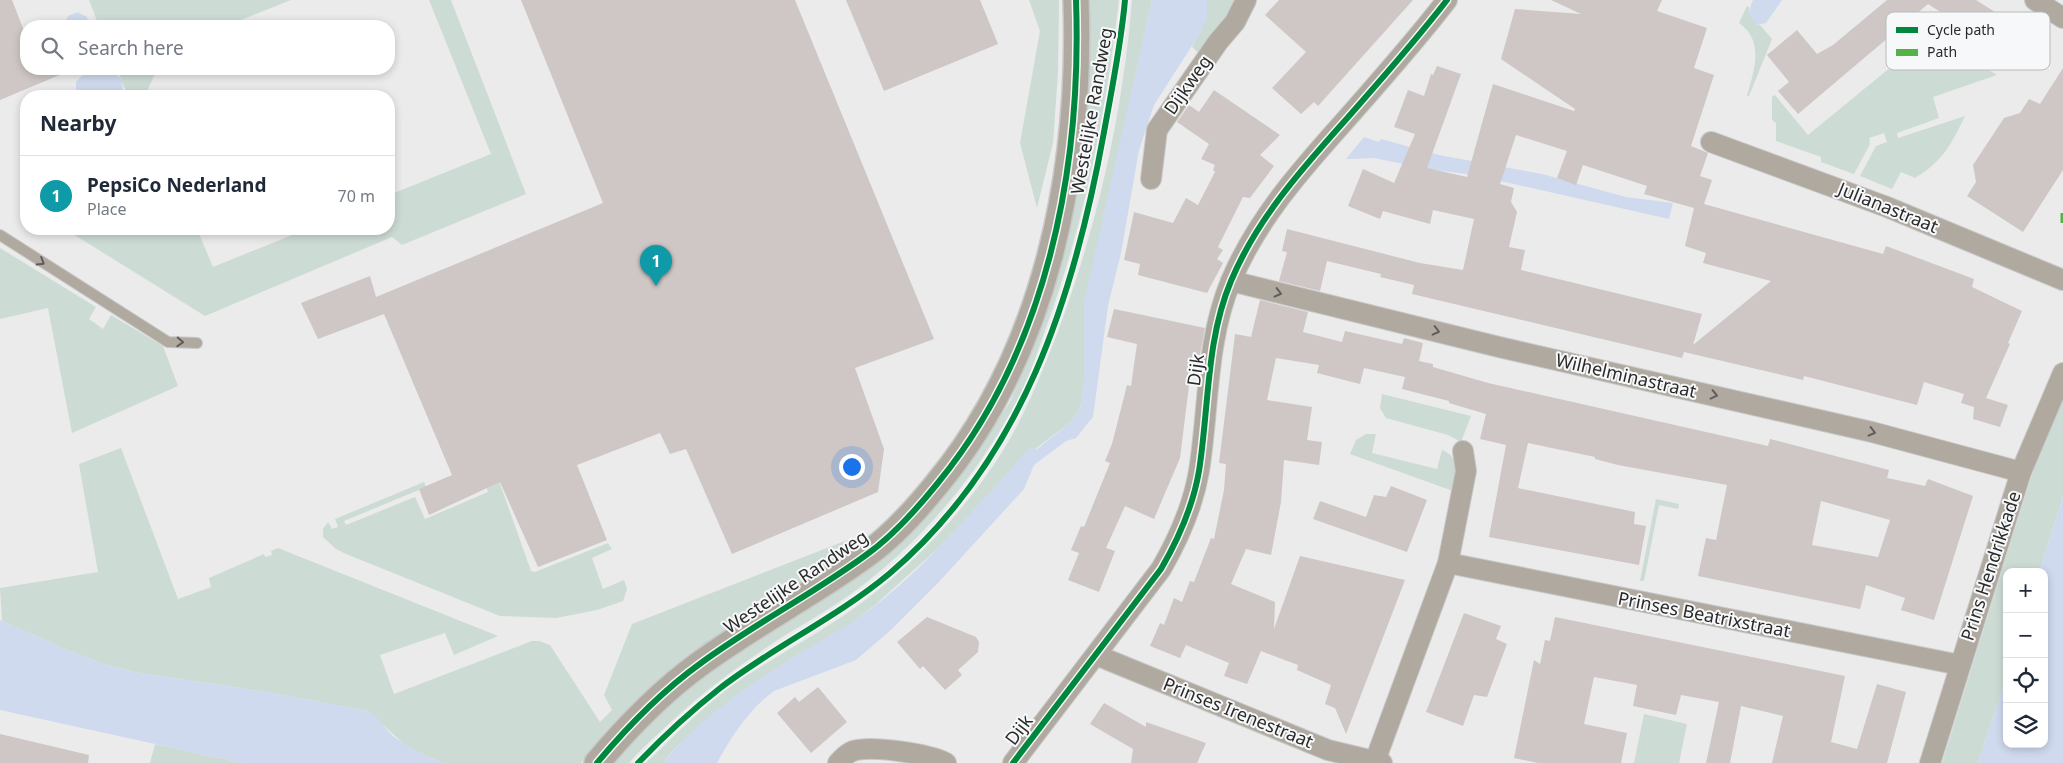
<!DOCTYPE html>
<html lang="en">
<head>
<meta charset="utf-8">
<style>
	body { margin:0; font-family:"Noto Sans",sans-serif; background:#f2f2f3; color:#1f2937 }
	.controls { position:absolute; right:15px; bottom:15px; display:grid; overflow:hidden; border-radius:10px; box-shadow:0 2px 8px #0003 }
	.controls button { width:45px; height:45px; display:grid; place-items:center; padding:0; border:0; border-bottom:1px solid #e0e1e3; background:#fff; color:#1f2937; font:25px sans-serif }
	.you { position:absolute; left:851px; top:466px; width:18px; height:18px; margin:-12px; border:4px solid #fff; border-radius:50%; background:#1a73e8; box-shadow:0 0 0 8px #1a73e833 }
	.badge { display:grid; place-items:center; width:32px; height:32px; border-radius:50%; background:#b45309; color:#fff; font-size:16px; font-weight:700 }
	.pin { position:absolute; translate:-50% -41px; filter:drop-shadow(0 1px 2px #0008) }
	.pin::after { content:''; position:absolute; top:26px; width:18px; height:15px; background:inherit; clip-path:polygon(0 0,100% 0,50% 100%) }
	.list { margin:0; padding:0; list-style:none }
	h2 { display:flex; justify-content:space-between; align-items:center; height:65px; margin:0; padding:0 20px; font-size:21px }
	h2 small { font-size:16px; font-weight:400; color:#747a83 }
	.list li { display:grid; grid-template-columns:32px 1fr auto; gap:15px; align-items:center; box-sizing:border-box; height:80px; padding:0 20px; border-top:1px solid #e0e1e3 }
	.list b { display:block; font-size:19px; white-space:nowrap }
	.list p { margin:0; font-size:16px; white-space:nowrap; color:#747a83 }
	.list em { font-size:16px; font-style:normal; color:#747a83 }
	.icon { flex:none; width:28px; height:28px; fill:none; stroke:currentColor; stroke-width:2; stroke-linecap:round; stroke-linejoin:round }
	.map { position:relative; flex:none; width:2063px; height:763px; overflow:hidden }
	.search { position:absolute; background:#fff; box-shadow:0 2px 8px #0003; left:20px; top:20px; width:375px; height:55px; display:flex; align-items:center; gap:12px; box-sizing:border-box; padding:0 18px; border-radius:20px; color:#747a83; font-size:19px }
	.panel { position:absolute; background:#fff; box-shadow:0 2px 8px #0003; left:20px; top:90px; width:375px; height:145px; border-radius:20px }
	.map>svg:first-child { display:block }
	.green { fill:#ccdcd4 }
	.water { fill:#cfdaee }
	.building { fill:#cec7c6; fill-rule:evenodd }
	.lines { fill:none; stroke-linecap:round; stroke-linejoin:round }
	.service-casing { stroke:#c8c8c8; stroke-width:12 }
	.minor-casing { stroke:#c8c8c8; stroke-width:22 }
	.tertiary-casing { stroke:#c8c8c8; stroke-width:28 }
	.service { stroke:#b0a9a0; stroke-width:10 }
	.minor { stroke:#b0a9a0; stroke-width:20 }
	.tertiary { stroke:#b0a9a0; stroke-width:25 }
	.quiet { stroke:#56b246; stroke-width:5; stroke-dasharray:10 5; stroke-linecap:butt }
	.cycleway-casing { stroke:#f7f8f9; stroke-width:9 }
	.cycleway { stroke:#00873e; stroke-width:6 }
	.oneway { stroke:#605d59 }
	.labels { text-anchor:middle; stroke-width:4; stroke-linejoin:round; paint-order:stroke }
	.street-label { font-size:18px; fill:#2a2a2a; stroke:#f7f8f9 }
	.key { fill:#f7f8f9; stroke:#bababb; stroke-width:1 }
	.key-label { font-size:14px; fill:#2a2a2a }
</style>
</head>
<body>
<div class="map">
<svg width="2063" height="763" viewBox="0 0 2063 763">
	<rect width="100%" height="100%" fill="#ebebeb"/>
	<g class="green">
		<path d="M89 0H291L226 26H99Z"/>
		<path d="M429 0H451L526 194 402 245 392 237 205 316 65 229H197L213 267 307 229H389V195L491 154Z"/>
		<path d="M1029 0H1059L1058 72 1053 143 1037 208 1020 143 1040 31Z"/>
		<path d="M1089 0H1119C1106 110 1086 217 1048 322 1039 347 1031 373 1019 397 982 468 930 532 868 581 842 602 812 619 784 636 739 665 698 695 659 733 649 742 638 752 629 763H610L666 707 700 679 837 590 935 504 981 446 1011 400 1039 329 1075 199 1084 137 1089 79Z"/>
		<path d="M1132 0H1152L1085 304 1084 381 1080 409 1071 422 1035 449 935 551 875 605 849 625 761 678 719 709 674 749 663 763H646C677 733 707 702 743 678 784 651 829 628 868 598 924 555 974 500 1010 439 1029 405 1043 370 1057 334 1097 227 1123 114 1132 0Z"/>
		<path d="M1207 0H1236L1227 25 1200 54 1192 47 1207 17Z"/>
		<path d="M1747 6 1749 7 1750 14 1757 25H1760L1772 39 1749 96H1747C1754 71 1765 41 1739 23Z"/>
		<path d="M1930 35 1997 75 1933 97 1939 118 1897 133 1898 138 1965 116C1951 145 1943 161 1915 178L1901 172 1892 189 1860 176 1876 146 1887 142 1884 133 1869 138 1870 144 1854 174 1821 162V157L1776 141V123L1772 120V97L1775 95 1808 135Z"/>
		<path d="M117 69H157L145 96H128Z"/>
		<path d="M0 248 96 307 89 319 103 329 111 315 163 346 178 386 72 433 48 308 0 319Z"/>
		<path d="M1382 394 1471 416 1461 442 1448 435 1386 418 1380 408Z"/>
		<path d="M2063 396V497L2039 572H2007V674L1978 763H1942L2028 487 2040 452Z"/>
		<path d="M1366 434H1376L1372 453 1437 469 1442 450C1461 457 1456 476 1453 491L1350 454 1356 440Z"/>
		<path d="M121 448 178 599 211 587 209 578 264 554 265 557 272 555 271 551 278 548 498 636 454 655 445 633 380 655 394 694 532 641H539L550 645 600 722 612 710 604 695 632 624 850 539 857 547 669 673 632 705 597 742 581 763H442L407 747 368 711 273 693 134 672 106 665 70 651 2 621 0 588 98 572 79 464Z"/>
		<path d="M498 478 531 571 535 572 608 543 612 549 592 558 603 589 624 580 627 589 623 601 597 610 556 618 500 616 346 554 336 549 323 537V529L328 522 332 529 338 527 335 519 424 482 426 487 344 521 346 525 415 497 425 519 488 492 485 482Z"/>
		<path d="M1656 499 1679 504 1678 509 1659 505 1644 581H1640Z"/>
		<path d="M1644 714 1687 724 1679 763H1634Z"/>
		<path d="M155 744 242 763H150Z"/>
	</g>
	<g class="water">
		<path d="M1152 0H1207V17L1202 30 1154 105 1139 150 1121 253 1108 306 1093 417 1076 438 1066 441 1034 465 1024 489 937 584 892 629 856 660 774 691C750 708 731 737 717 763H663C697 720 746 687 792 658 819 641 847 627 873 607 932 562 979 502 1030 448L1037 449 1071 422 1080 409 1084 381V302Z"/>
		<path d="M1753 0H1782L1766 23 1757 25C1749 18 1748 10 1753 0Z"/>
		<path d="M78 12 87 17 90 26H63L68 16Z"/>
		<path d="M88 69 113 71 122 80 123 96H76V82Z"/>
		<path d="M1364 137 1379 142 1381 139 1439 155 1542 174 1626 197 1673 203 1669 219 1474 175 1428 169 1374 158 1346 159Z"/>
		<path d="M2063 497V763H1978L2007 674V744H2044V572H2039Z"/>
		<path d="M0 620 70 651 106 665 134 672 273 693 368 711C380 717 383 727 393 736 408 748 424 755 442 763H242L0 710Z"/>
	</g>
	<g class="building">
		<path d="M0 0H12L26 36V69H74L0 100Z"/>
		<path d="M521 0H795L934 339 855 368 884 449 878 492 732 554 686 449 670 454 660 433 577 465 607 540 538 567 500 482 429 515 419 489 452 475 384 314 318 339 301 303 370 276 376 297 603 203Z"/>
		<path d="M846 0H980L998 44 884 91Z"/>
		<path d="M1279 0H1413L1318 106 1314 102 1301 114 1272 88 1306 52 1265 15Z"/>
		<path d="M1551 0H1662L1657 11 1707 28 1694 68 1714 75 1691 146 1708 153 1700 176 1712 180 1704 204 1883 254 1886 246 1974 279 1972 287 2022 311 2008 343 2010 344 1986 398 2008 405 2000 427 1973 419 1974 407 1961 403 1964 394 1924 382 1917 405 1804 376 1803 380 1684 352 1682 358 1412 294 1414 285 1380 277 1381 274 1327 261 1320 291 1279 281 1287 252 1282 251 1287 229 1420 263 1463 270 1474 219 1433 210 1430 224 1383 211 1380 219 1348 206 1363 169 1394 183 1415 134 1394 127 1408 90 1424 96 1431 74 1433 75 1437 66 1461 74 1427 168 1467 177 1493 84 1574 111 1575 109 1501 59 1515 9 1581 14ZM1516 135 1567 151 1557 178 1576 185 1583 165 1647 186 1644 194 1694 208 1685 246 1706 253 1703 263 1771 281 1693 345 1702 314 1521 270 1525 250 1509 247 1517 212 1511 202 1514 188 1500 184Z"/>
		<path d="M1887 0H1976L2020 28 2004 53 1928 4 1798 114 1778 91 1789 82 1767 55 1797 30 1817 54 1833 45Z"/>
		<path d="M2063 68V170L2023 232 1967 196 1976 182 1973 165 2004 118 2020 113 2029 99 2040 104Z"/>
		<path d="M1214 90 1280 135 1260 155 1274 166 1250 198 1243 197 1218 247 1223 250 1217 259 1223 263 1207 293 1138 275 1140 264 1124 260 1134 212 1173 223 1186 198 1198 205 1215 172 1213 170 1215 165 1201 159 1209 144 1177 122 1189 105 1199 112Z"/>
		<path d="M1260 300 1308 312 1303 332 1342 342 1345 331 1402 344 1404 338 1423 343 1419 361 1433 364V367L1488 383 1768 446 1770 439 1889 470 1887 478 1925 486 1928 479 1973 496 1934 620 1901 610 1905 598 1866 585 1860 609 1698 576 1706 538 1716 540 1727 485 1618 465 1595 459V457L1528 443 1518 488 1635 512 1634 524 1646 526 1639 565 1489 537 1506 445 1480 439 1486 414 1449 403V401L1402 389 1405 377 1364 368 1360 384 1317 373 1319 365 1276 358 1267 400 1312 407 1307 440 1322 442 1319 465 1284 460 1281 502 1271 555 1246 549 1231 584 1275 602 1274 629 1300 556 1405 580 1346 734 1335 708 1325 704 1331 685 1297 670 1298 665 1261 651 1247 684 1224 676 1229 663 1186 645 1180 658 1150 646 1160 623 1164 625 1174 598 1182 602 1190 581 1194 582 1211 538 1214 539 1224 490 1226 464 1219 463 1235 334 1251 337ZM1821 501 1890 520 1878 557 1812 545Z"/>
		<path d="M1114 309 1205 328 1200 355 1193 354 1180 458 1154 519 1125 506 1106 548 1115 551 1099 592 1068 580 1079 553 1071 550 1081 526 1084 527 1110 463 1105 461 1112 444 1127 385 1131 386 1137 344 1107 337Z"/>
		<path d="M1391 486 1427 500 1407 552 1313 519 1320 501 1366 517 1374 495 1386 497Z"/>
		<path d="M1464 613 1501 626 1496 639 1507 644 1487 697 1474 695 1463 726 1426 712Z"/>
		<path d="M927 617 976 637 979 642 978 652 958 670 962 675 945 690 923 666 920 669 897 642Z"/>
		<path d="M1555 617 1845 676 1831 742 1857 749 1877 684 1906 692 1887 763H1772L1783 716 1741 706 1730 763H1706L1719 702 1681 695 1676 715 1633 706 1637 685 1594 677 1584 724 1627 733 1621 763H1538L1514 758 1534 660 1540 664 1545 640 1550 641Z"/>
		<path d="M818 687 847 722 811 753 777 713 795 697 799 702Z"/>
		<path d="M1104 703 1146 727V722L1206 743 1197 763H1131L1133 749 1090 724Z"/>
		<path d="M0 734 89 755 88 763H0Z"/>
	</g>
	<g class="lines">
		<g class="service-casing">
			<path id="service" d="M0 235 168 342 197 343"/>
		</g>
		<g class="minor-casing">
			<g id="minor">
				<path d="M2035 0 2063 18"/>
				<path d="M1711 142 1887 207 2063 280"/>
				<path d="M1151 179 1157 130 1218 42 1235 22 1246 0"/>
				<path d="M1231 281 1499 347 1872 432 2021 472"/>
				<path d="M1448 563 1960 665"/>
				<path d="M1096 655 1328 750 1382 763"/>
				<path d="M1375 761 1448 563 1466 471 1463 451"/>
				<path d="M838 763C843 758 847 753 853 751 871 745 930 754 946 763"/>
				<path d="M1013 763 1161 569C1179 538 1193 506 1199 471 1209 408 1206 340 1231 281 1256 221 1299 172 1342 124 1378 83 1414 43 1447 0"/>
				<path d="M1930 763 2021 472 2063 373"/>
			</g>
		</g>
		<g class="tertiary-casing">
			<path id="tertiary" d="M597 763C628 726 662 691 701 663 754 624 813 594 866 555 893 536 916 510 937 484 1047 351 1082 169 1076 0"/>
		</g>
		<use href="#service" class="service"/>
		<use href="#minor" class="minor"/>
		<use href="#tertiary" class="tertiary"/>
		<path class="quiet" d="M2063 213V228"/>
		<g class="cycleway-casing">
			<g id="cycleway">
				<path d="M597 763C628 726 662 691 701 663 754 624 813 594 866 555 893 536 916 510 937 484 1047 351 1082 169 1076 0"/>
				<path d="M638 763C663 737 691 711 719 689 773 647 836 618 889 574 1022 461 1074 298 1104 132 1112 88 1121 45 1125 0"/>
				<path d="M1013 763 1161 569C1179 538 1193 506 1199 471 1209 408 1206 340 1231 281 1256 221 1299 172 1342 124 1378 83 1414 43 1447 0"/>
			</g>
		</g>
		<use href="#cycleway" class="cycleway"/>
	</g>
	<defs><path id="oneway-chevron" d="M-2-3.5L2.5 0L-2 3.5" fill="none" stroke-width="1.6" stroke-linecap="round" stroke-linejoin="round" transform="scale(1.25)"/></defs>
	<g class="oneway">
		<use href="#oneway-chevron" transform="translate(41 262) rotate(32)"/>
		<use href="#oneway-chevron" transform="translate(1278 293) rotate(14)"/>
		<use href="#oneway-chevron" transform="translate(1436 331) rotate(14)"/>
		<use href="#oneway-chevron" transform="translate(180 342) rotate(3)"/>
		<use href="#oneway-chevron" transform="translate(1714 395) rotate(13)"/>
		<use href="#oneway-chevron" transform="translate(1872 432) rotate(14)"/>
	</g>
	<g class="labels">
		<g class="street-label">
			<text transform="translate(1188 85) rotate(-55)" y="6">Dijkweg</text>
			<text transform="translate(1092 111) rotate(-80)" y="6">Westelijke Randweg</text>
			<text transform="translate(1888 208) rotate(22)" y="6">Julianastraat</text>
			<text transform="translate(1196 370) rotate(-82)" y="6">Dijk</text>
			<text transform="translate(1626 376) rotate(13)" y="6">Wilhelminastraat</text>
			<text transform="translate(1991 566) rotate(-72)" y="6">Prins Hendrikkade</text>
			<text transform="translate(796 582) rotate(-34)" y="6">Westelijke Randweg</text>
			<text transform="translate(1704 615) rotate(11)" y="6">Prinses Beatrixstraat</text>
			<text transform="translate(1238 713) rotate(22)" y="6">Prinses Irenestraat</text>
			<text transform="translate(1019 730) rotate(-53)" y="6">Dijk</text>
		</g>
	</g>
	<rect x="1886" y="12" width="164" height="58" rx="8" class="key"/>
	<rect x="1896" y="27" width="22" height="6" fill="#00873e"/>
	<rect x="1896" y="49" width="22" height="7" fill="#56b246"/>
	<g class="key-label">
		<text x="1927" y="35">Cycle path</text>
		<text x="1927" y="57">Path</text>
	</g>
</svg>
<div class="controls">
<button>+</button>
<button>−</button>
<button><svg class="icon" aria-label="locate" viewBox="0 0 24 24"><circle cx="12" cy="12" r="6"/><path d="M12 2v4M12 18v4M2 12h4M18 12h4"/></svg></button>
<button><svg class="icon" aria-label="layers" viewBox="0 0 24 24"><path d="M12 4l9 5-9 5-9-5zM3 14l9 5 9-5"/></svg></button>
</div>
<div class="you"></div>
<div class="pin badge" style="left:656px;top:286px;background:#0f9aa8">1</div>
<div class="search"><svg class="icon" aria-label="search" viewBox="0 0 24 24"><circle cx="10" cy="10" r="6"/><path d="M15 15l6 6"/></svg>Search here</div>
<section class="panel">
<h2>Nearby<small></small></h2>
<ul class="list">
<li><span class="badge" style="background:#0f9aa8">1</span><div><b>PepsiCo Nederland</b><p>Place</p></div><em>70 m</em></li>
</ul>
</section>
</div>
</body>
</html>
